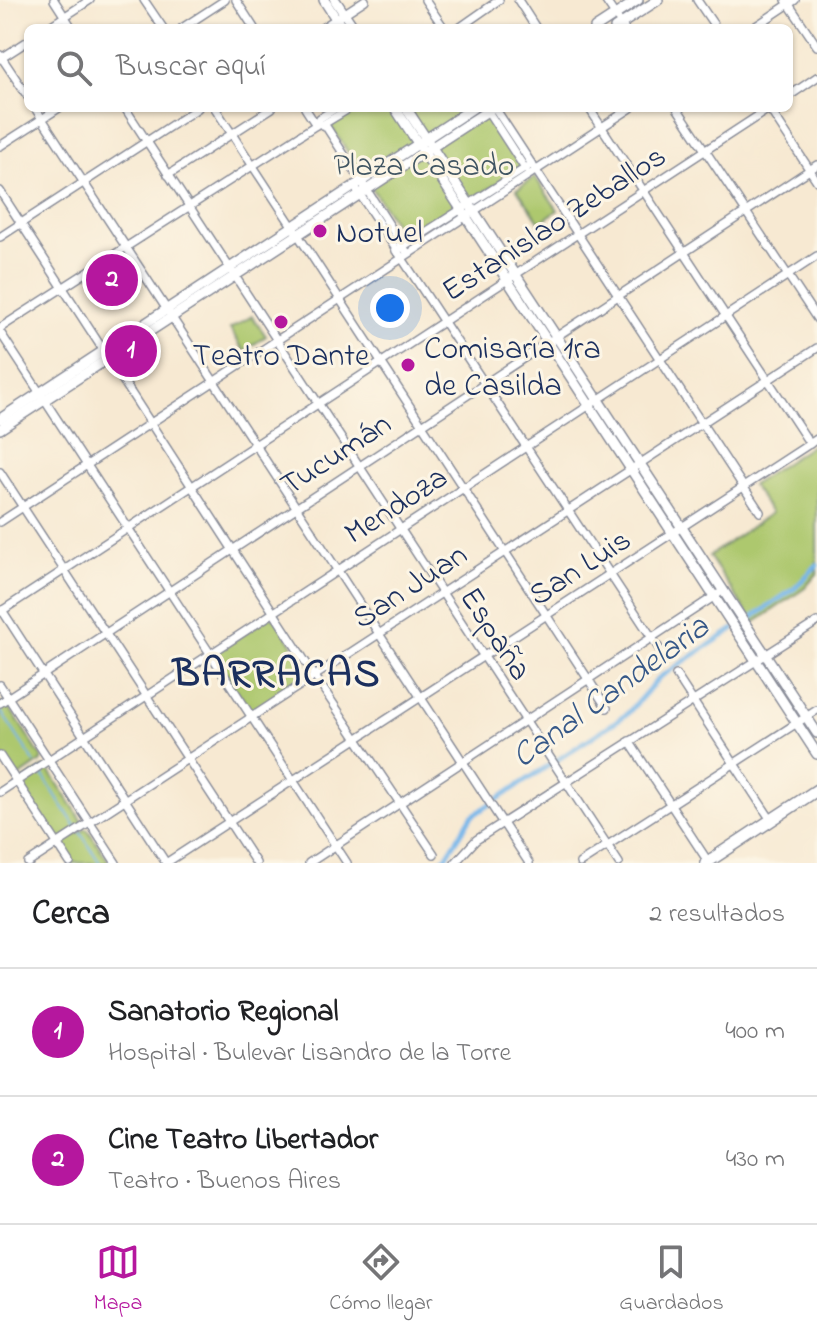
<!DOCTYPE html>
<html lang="es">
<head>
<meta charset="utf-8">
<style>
	body { margin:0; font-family:"Indie Flower",sans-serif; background:#f2f2f2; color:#202124 }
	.you { position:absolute; left:390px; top:308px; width:28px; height:28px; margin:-20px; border:6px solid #fff; border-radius:50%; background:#1a73e8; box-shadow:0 0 0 12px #1a73e833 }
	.badge { display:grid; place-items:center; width:52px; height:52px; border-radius:50%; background:#b5179e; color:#fff; font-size:26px; font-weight:700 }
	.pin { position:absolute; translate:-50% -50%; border:4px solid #fff; box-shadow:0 2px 8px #0006 }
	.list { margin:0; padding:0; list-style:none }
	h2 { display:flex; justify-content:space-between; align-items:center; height:104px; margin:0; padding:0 32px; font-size:34px }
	h2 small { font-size:26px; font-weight:400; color:#757577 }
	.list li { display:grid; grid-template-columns:52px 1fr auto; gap:24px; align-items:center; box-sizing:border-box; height:128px; padding:0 32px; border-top:2px solid #e0e0e0 }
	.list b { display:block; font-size:30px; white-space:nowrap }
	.list p { margin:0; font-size:26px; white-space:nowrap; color:#757577 }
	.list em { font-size:26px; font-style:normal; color:#757577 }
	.icon { flex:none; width:44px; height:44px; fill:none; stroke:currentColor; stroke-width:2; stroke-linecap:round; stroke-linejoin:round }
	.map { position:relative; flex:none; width:817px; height:863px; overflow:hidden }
	.search { position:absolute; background:#fff; box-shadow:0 2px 6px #0004; left:24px; right:24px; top:24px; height:88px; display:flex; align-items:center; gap:20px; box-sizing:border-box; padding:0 28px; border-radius:12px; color:#757577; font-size:30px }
	.sheet { height:360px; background:#fff }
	nav { display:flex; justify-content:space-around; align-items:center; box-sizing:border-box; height:112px; border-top:2px solid #e0e0e0; background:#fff; font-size:22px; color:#757577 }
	nav a { display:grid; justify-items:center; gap:4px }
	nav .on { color:#b5179e }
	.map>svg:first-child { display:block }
	.green { fill:#adc86e; stroke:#647c66; stroke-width:2 }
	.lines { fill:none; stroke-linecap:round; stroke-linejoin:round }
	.stream { stroke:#76b6ea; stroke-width:2 }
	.canal { stroke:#76b6ea; stroke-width:5 }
	.minor-casing { stroke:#898c98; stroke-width:10 }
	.major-casing { stroke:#898c98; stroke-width:12 }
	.highway-casing { stroke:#898c98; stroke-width:14 }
	.minor { stroke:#fff; stroke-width:7 }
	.major { stroke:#fff; stroke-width:9 }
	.highway { stroke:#fff; stroke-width:11 }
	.poi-dot { fill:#b5179e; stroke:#fcf5e5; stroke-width:3 }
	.labels { text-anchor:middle; stroke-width:6; stroke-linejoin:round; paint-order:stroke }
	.park-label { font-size:32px; fill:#405562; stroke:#fcf5e5 }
	.street-label { font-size:32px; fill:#1b2f5e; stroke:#fcf5e5 }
	.poi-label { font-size:32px; fill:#1b2f5e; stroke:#fcf5e5; text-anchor:start }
	.water-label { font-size:34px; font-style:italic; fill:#365888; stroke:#fcf5e5 }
	.district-label { font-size:40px; font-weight:bold; letter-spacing:2px; fill:#1b2f5e; stroke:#fcf5e5 }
</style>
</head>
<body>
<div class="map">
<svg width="817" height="863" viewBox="0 0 817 863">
	<rect width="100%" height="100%" fill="#fcf5e5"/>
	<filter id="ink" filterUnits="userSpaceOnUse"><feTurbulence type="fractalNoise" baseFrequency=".0125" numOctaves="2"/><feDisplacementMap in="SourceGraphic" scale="16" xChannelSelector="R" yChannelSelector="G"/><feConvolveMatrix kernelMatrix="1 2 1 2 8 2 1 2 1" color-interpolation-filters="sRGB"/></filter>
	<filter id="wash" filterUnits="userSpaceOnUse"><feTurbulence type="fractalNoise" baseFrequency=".006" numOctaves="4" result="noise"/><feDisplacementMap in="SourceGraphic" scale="32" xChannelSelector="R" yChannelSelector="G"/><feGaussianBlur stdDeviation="1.8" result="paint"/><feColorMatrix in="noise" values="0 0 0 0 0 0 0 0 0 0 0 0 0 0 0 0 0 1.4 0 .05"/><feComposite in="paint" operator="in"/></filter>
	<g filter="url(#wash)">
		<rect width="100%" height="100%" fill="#f7e9d2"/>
		<g class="green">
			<path d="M357 108H484L523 167 407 242 330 125Z"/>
			<path d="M535 177 558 210 540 222 517 189Z"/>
			<path d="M252 316 266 336 244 351 230 329Z"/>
			<path d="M817 442V574L805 588 754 623 709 556 771 513 752 485Z"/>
			<path d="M269 617 276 618 308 670V676L254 711 250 710 215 657V653Z"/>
			<path d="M2 703 7 704 42 758 40 762 20 776H15L0 752V705Z"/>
			<path d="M44 767H47L83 822 82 826 61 840H57L21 784 22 781Z"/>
			<path d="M85 829 88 830 110 863H72L61 847 62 843Z"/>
		</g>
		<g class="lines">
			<g class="stream">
				<path d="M0 710 35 763"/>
				<path d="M40 771 76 827"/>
				<path d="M81 833 100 863"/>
			</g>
			<g class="canal">
				<path d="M743 624 795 588 817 565"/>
				<path d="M437 863 446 857 472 816 627 714 660 677 734 629"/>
			</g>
		</g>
	</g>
	<g filter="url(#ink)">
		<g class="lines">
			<g class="minor-casing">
				<g id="minor">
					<path d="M54 0 72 28"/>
					<path d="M144 0 163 28"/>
					<path d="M236 0 254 28"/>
					<path d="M425 0 444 28"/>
					<path d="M518 0 536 28"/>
					<path d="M605 0 624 28"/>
					<path d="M697 0 716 28"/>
					<path d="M786 0 817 46"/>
					<path d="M47 28 90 0"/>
					<path d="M182 28 225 0"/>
					<path d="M322 28 365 0"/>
					<path d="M459 28 499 0"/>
					<path d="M753 28 795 0"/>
					<path d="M0 55 28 97"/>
					<path d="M0 59 28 41"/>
					<path d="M789 96 817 77"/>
					<path d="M35 108 529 863"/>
					<path d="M125 108 619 863"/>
					<path d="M215 108 607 708"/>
					<path d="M305 108 316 125"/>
					<path d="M495 108 760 512"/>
					<path d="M589 108 810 444"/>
					<path d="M677 108 817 319"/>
					<path d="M769 108 817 181"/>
					<path d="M487 110 526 170"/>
					<path d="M322 125 350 108"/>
					<path d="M325 125 406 251"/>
					<path d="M0 146 59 108"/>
					<path d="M168 175 272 108"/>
					<path d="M355 187 664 656"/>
					<path d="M0 191 314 675 434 854"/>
					<path d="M0 237 198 108"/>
					<path d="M396 251 532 164"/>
					<path d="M0 328 316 125 320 118 336 108"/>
					<path d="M0 332 347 863"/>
					<path d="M0 472 256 863"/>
					<path d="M0 522 631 108"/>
					<path d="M2 610 166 863"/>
					<path d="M0 612 770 108"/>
					<path d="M676 675 771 820"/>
					<path d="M0 685 116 863"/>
					<path d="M0 703 817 165"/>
					<path d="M629 741 709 863"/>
					<path d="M0 756 70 863"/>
					<path d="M0 792 817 256"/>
					<path d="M28 863 817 348"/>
					<path d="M166 863 817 439"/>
					<path d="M309 863 718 594"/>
					<path d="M455 863 476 840 817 622"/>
					<path d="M580 863 817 710"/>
				</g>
			</g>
			<g class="major-casing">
				<g id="major">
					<path d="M324 0 342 28"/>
					<path d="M335 0 354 28"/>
					<path d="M595 28 638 0"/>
					<path d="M615 28 658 0"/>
					<path d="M395 108 817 754"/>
					<path d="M406 108 817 733"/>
					<path d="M0 419 473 108"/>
					<path d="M0 429 492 108"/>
				</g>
			</g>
			<g class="highway-casing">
				<path id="highway" d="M706 863 817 790"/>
			</g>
			<use href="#minor" class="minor"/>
			<use href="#major" class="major"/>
			<use href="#highway" class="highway"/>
		</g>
	</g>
	<g class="poi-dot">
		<circle cx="320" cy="231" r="8"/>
		<circle cx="281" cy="322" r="8"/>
		<circle cx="408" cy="365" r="8"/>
	</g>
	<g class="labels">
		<g class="park-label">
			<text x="424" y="175">Plaza Casado</text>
		</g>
		<g class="street-label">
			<text transform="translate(553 222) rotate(-33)" y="11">Estanislao Zeballos</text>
			<text transform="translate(335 453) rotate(-33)" y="11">Tucumán</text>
			<text transform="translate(395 504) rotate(-33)" y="11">Mendoza</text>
			<text transform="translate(579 566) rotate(-33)" y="11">San Luis</text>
			<text transform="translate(409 585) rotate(-33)" y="11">San Juan</text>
			<text transform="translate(497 633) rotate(57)" y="11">España</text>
		</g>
		<g class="poi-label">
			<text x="336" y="242">Notuel</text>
			<text x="424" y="358">Comisaría 1ra<tspan x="424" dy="37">de Casilda</tspan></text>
			<text x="281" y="365" text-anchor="middle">Teatro Dante</text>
		</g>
		<g class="water-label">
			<text transform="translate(609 690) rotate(-36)" y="12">Canal Candelaria</text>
		</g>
		<g class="district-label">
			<text x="277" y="685">BARRACAS</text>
		</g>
	</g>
</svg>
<div class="you"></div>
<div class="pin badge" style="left:131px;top:351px">1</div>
<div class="pin badge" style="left:112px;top:280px">2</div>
<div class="search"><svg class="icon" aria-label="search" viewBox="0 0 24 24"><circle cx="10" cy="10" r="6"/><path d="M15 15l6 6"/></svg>Buscar aquí</div>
</div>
<section class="sheet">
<h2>Cerca<small>2 resultados</small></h2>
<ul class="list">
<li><span class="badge">1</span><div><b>Sanatorio Regional</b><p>Hospital · Bulevar Lisandro de la Torre</p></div><em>400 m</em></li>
<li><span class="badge">2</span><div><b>Cine Teatro Libertador</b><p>Teatro · Buenos Aires</p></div><em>430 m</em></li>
</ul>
</section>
<nav>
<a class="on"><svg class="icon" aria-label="map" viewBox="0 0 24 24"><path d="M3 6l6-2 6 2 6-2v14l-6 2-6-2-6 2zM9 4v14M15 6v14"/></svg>Mapa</a>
<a><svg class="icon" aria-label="directions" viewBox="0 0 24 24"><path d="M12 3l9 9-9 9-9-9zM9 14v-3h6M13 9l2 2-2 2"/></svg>Cómo llegar</a>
<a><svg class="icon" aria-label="saved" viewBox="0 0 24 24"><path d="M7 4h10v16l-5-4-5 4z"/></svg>Guardados</a>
</nav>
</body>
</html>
